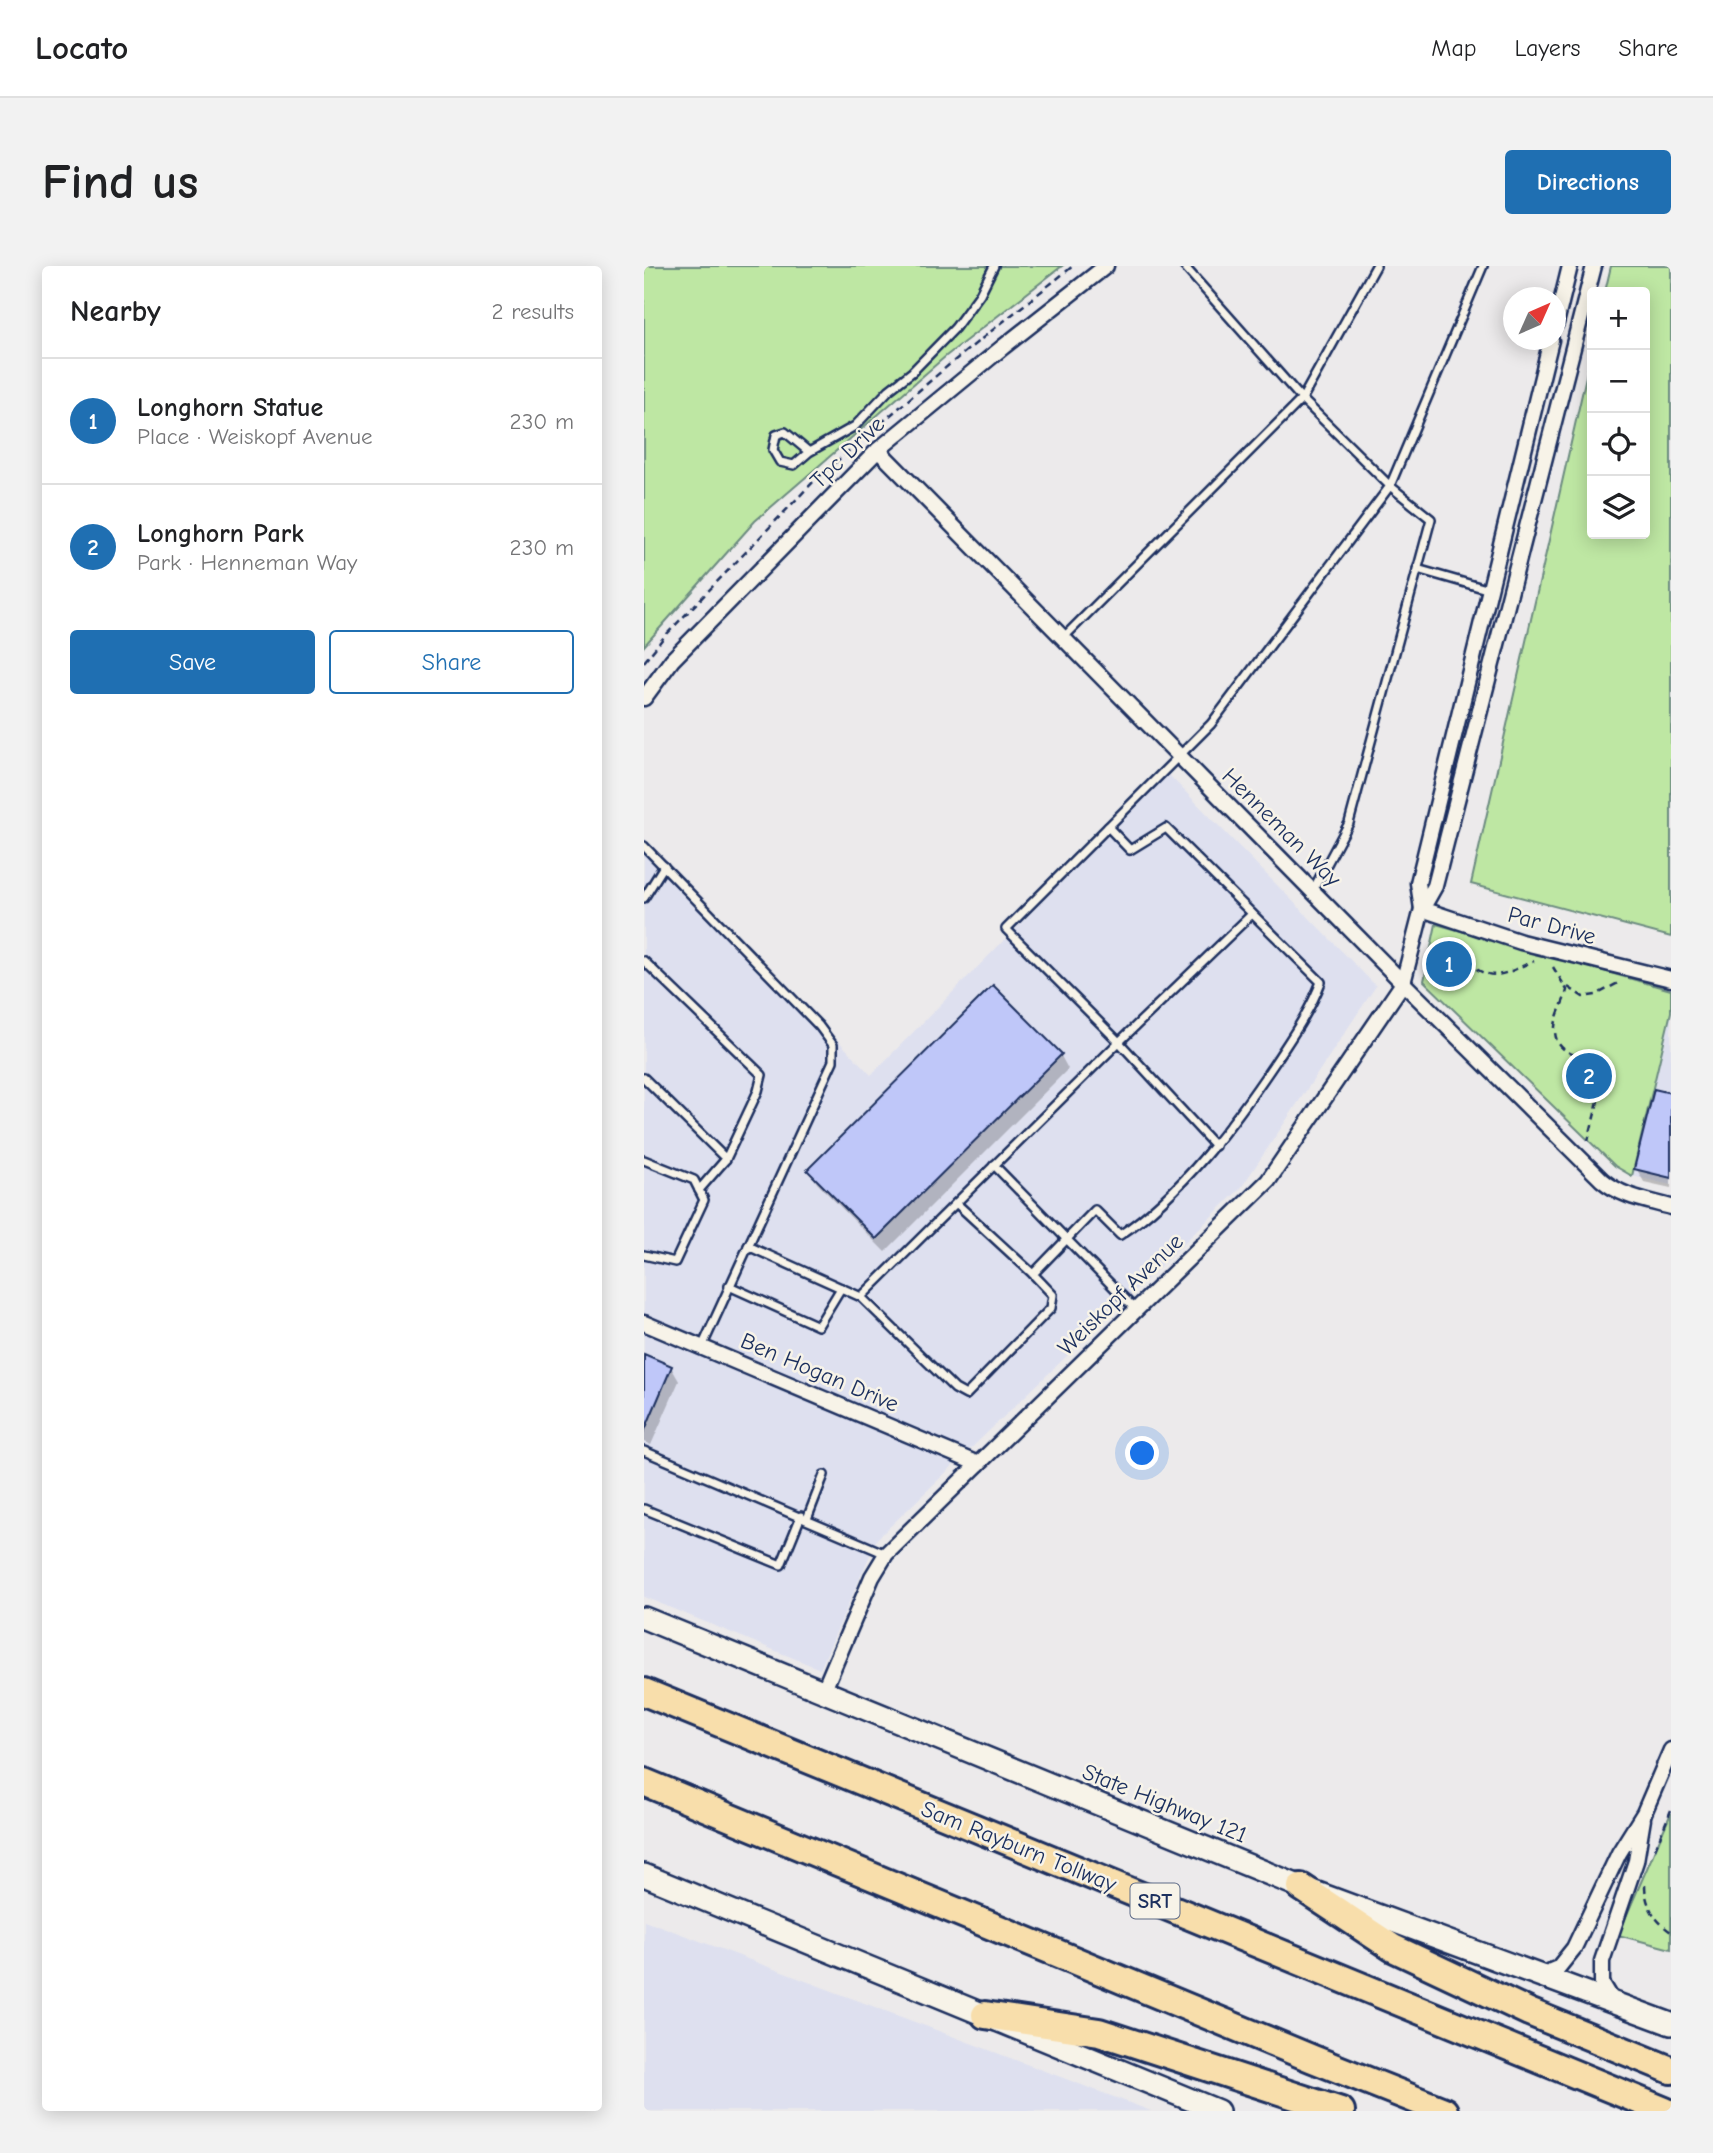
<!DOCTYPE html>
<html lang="en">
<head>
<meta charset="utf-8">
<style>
	body { margin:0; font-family:"Comic Neue",sans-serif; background:#f2f2f2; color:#202124 }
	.controls { position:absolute; right:21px; top:21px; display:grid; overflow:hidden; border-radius:7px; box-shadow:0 4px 18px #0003 }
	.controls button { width:63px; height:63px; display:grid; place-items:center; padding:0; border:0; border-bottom:2px solid #e0e0e0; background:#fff; color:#202124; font:35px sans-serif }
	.compass { position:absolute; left:859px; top:21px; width:63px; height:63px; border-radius:50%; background:#fff; box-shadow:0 4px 18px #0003; rotate:45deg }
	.you { position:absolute; left:499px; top:1188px; width:24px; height:24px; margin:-18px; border:5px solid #fff; border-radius:50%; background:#1a73e8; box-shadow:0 0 0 10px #1a73e833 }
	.badge { display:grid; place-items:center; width:46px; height:46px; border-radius:50%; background:#1f6fb2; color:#fff; font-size:23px; font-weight:700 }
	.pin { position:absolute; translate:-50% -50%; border:4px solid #fff; box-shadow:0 2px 7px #0006 }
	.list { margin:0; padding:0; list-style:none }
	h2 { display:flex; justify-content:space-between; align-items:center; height:91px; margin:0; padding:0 28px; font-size:30px }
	h2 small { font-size:23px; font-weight:400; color:#757577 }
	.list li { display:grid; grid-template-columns:46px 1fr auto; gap:21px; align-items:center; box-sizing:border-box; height:126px; padding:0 28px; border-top:2px solid #e0e0e0 }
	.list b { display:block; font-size:26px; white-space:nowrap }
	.list p { margin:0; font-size:23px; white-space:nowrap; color:#757577 }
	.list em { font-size:23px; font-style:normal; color:#757577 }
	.actions { display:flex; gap:14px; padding:21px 28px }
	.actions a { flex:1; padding:16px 0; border:2px solid #1f6fb2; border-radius:7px; text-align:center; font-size:24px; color:#1f6fb2 }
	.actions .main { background:#1f6fb2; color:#fff }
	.icon { flex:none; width:38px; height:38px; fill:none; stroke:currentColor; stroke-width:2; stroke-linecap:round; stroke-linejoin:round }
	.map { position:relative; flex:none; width:1027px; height:1845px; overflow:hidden; border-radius:7px }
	header { display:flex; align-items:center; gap:42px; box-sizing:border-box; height:98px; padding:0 35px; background:#fff; border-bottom:2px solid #e0e0e0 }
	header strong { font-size:33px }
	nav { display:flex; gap:38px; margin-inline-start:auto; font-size:24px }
	.intro { display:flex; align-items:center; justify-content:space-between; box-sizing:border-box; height:168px; padding:0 42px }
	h1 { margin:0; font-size:49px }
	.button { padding:18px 32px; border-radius:7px; background:#1f6fb2; color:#fff; font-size:24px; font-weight:700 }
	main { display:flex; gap:42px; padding:0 42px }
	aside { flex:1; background:#fff; border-radius:7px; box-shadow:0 4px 18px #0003 }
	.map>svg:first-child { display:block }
	.built { fill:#dee0ef }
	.green { fill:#bee7a3; stroke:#6c8b80; stroke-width:2 }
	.shadow { fill:#0003 }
	.building { fill:#bfc7f9; stroke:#1b2f5e; stroke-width:2 }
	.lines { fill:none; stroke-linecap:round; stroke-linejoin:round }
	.lane-casing { stroke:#1b2f5e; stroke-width:12 }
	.street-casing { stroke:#1b2f5e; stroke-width:19 }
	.secondary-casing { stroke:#1b2f5e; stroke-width:26 }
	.highway-casing { stroke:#1b2f5e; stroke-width:32 }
	.path { stroke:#1b2f5e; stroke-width:2.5; stroke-dasharray:7 5; stroke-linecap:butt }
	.lane { stroke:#f7f3e8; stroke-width:7 }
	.street { stroke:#f7f3e8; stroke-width:14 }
	.secondary { stroke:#f7f3e8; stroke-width:21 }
	.highway { stroke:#f8deab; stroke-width:26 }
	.labels { text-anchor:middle; stroke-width:5; stroke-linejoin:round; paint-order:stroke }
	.shield { fill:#f7f3e8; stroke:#5d6a87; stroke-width:2 }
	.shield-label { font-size:21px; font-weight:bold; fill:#1b2f5e }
	.street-label { font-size:23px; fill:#1b2f5e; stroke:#f7f3e8 }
</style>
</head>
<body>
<header>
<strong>Locato</strong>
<nav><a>Map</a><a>Layers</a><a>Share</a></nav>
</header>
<div class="intro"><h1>Find us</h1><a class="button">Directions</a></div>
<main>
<aside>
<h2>Nearby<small>2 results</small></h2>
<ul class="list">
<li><span class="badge">1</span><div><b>Longhorn Statue</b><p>Place · Weiskopf Avenue</p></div><em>230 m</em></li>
<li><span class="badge">2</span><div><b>Longhorn Park</b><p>Park · Henneman Way</p></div><em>230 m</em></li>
</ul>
<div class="actions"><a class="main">Save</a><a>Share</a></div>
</aside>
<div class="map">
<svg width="1027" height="1845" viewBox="0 0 1027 1845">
	<rect width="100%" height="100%" fill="#eceaeb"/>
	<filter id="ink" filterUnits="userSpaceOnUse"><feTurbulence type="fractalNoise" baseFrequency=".0143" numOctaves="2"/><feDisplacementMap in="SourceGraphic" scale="14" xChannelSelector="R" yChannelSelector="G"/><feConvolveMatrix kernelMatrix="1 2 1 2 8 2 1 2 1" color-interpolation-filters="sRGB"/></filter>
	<g filter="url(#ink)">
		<g class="built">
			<path d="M524 508 732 720 597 922 233 1273 176 1403 0 1331V572L227 809Z"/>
			<path d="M1027 746V919L988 910Z"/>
			<path d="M0 1654 507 1845H0Z"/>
		</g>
		<g class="green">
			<path d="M0 0H418L302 90 111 255 0 380Z"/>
			<path d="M967 0H1027V671L827 618 948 84V268H1001V26H961Z"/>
			<path d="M792 658 1027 724V746L988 910 971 900 780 715Z"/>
			<path d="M1027 1547V1683L974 1669Z"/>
		</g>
		<g class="shadow">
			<path d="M349 721 417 790 424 803 241 986 173 917 165 904Z"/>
			<path d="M1027 829V922L1000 916 992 902Z"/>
			<path d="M0 1090 27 1101 35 1115 7 1179 0 1176Z"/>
		</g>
		<g class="building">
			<path d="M349 719 418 788 232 973 163 904Z"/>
			<path d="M1010 823 1027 827V912L990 903Z"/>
			<path d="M0 1088 28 1100 0 1166Z"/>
		</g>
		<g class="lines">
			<g class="lane-casing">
				<g id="lane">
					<path d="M165 186 141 166 132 169 129 184 136 196 150 199 165 186 211 160 245 124 268 106 311 62 336 28 350 0"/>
					<path d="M773 303 846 324"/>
					<path d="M419 372 658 133 540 0"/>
					<path d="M0 580 175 760 189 779V795L58 1081"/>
					<path d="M669 624 705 557 787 253 746 220 839 0"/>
					<path d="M0 632 20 600"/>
					<path d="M0 695 118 809 114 825 82 893 55 924"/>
					<path d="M0 812 82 893"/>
					<path d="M571 880 475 776 608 648"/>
					<path d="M0 894 50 914 60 934 31 996 0 989"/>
					<path d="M350 899 492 1044"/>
					<path d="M312 937 389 1008"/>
					<path d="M104 980 217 1031 475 776 362 663 567 458 746 220 658 133 732 0"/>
					<path d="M85 1020 174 1060 197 1022"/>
					<path d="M217 1031 311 1123 322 1129 407 1042 409 1029 389 1008 451 944 476 969C538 928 591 856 632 795 649 769 666 745 677 716L522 562 486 584 464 561"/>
					<path d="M0 1185 242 1288"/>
					<path d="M0 1243 137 1299 157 1250"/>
					<path d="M163 1253 180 1209"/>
				</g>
			</g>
			<g class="street-casing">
				<g id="street">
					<path d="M912 57 926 0"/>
					<path d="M234 184 759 717 958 914C978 931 1002 934 1027 941"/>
					<path d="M0 432 28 394 234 184 359 81 462 0"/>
					<path d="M778 643 774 617 907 74"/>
					<path d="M778 643 877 676 1027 713"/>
					<path d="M0 1057 334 1198"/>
					<path d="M179 1426 228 1311 242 1288 624 915 759 717 778 643 791 620 950 0"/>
					<path d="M895 1710 914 1702 930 1682 975 1587 1000 1547 1027 1484"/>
					<path d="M970 1737 958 1717V1695L992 1595 999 1553"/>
				</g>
			</g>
			<g class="secondary-casing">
				<g id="secondary">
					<path d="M0 1352 657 1621 1027 1758"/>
					<path d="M0 1609 574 1845"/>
				</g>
			</g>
			<g class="highway-casing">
				<g id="highway">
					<path d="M0 1426 1021 1845"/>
					<path d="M0 1516 669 1793 800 1845"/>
					<path d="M657 1621 749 1682 885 1746 1027 1804"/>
					<path d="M341 1749 455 1766 697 1845"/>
				</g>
			</g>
			<g class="path">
				<path d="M0 396 20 371 172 213 306 98 429 0"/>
				<path d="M819 693 820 706 814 715H800L789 704 793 688 797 681C808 683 813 688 822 695 849 719 861 707 890 695"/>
				<path d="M909 701 923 724C920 737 912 748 911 761 909 796 950 786 961 807L944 875"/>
				<path d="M924 721 939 731 952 729 974 717"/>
				<path d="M1011 1583 1027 1544"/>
				<path d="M1001 1619C1001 1639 1011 1655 1027 1666"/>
			</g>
			<use href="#lane" class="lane"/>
			<use href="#street" class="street"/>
			<use href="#secondary" class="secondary"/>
			<use href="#highway" class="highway"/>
		</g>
	</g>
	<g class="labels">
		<rect class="shield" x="486.5" y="1617.5" width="49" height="35" rx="5"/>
		<g class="shield-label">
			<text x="511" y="1642">SRT</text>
		</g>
		<g class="street-label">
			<text transform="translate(203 186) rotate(-44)" y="8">Tpc Drive</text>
			<text transform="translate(638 561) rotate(45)" y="8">Henneman Way</text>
			<text transform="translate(908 659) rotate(15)" y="8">Par Drive</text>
			<text transform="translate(476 1028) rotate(-44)" y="8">Weiskopf Avenue</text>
			<text transform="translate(176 1106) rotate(23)" y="8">Ben Hogan Drive</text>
			<text transform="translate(521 1537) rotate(22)" y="8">State Highway 121</text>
			<text transform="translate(375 1580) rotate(22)" y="8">Sam Rayburn Tollway</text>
		</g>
	</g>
</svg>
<div class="controls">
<button>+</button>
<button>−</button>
<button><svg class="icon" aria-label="locate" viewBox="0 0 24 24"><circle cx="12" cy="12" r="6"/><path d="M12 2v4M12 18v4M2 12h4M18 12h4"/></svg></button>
<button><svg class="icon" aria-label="layers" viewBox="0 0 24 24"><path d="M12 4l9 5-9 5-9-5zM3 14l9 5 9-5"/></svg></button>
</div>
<svg class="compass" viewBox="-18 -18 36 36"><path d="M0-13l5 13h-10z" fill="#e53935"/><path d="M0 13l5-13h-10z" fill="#757577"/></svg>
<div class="you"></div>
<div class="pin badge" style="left:805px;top:698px">1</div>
<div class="pin badge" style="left:945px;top:810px">2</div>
</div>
</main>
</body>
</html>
